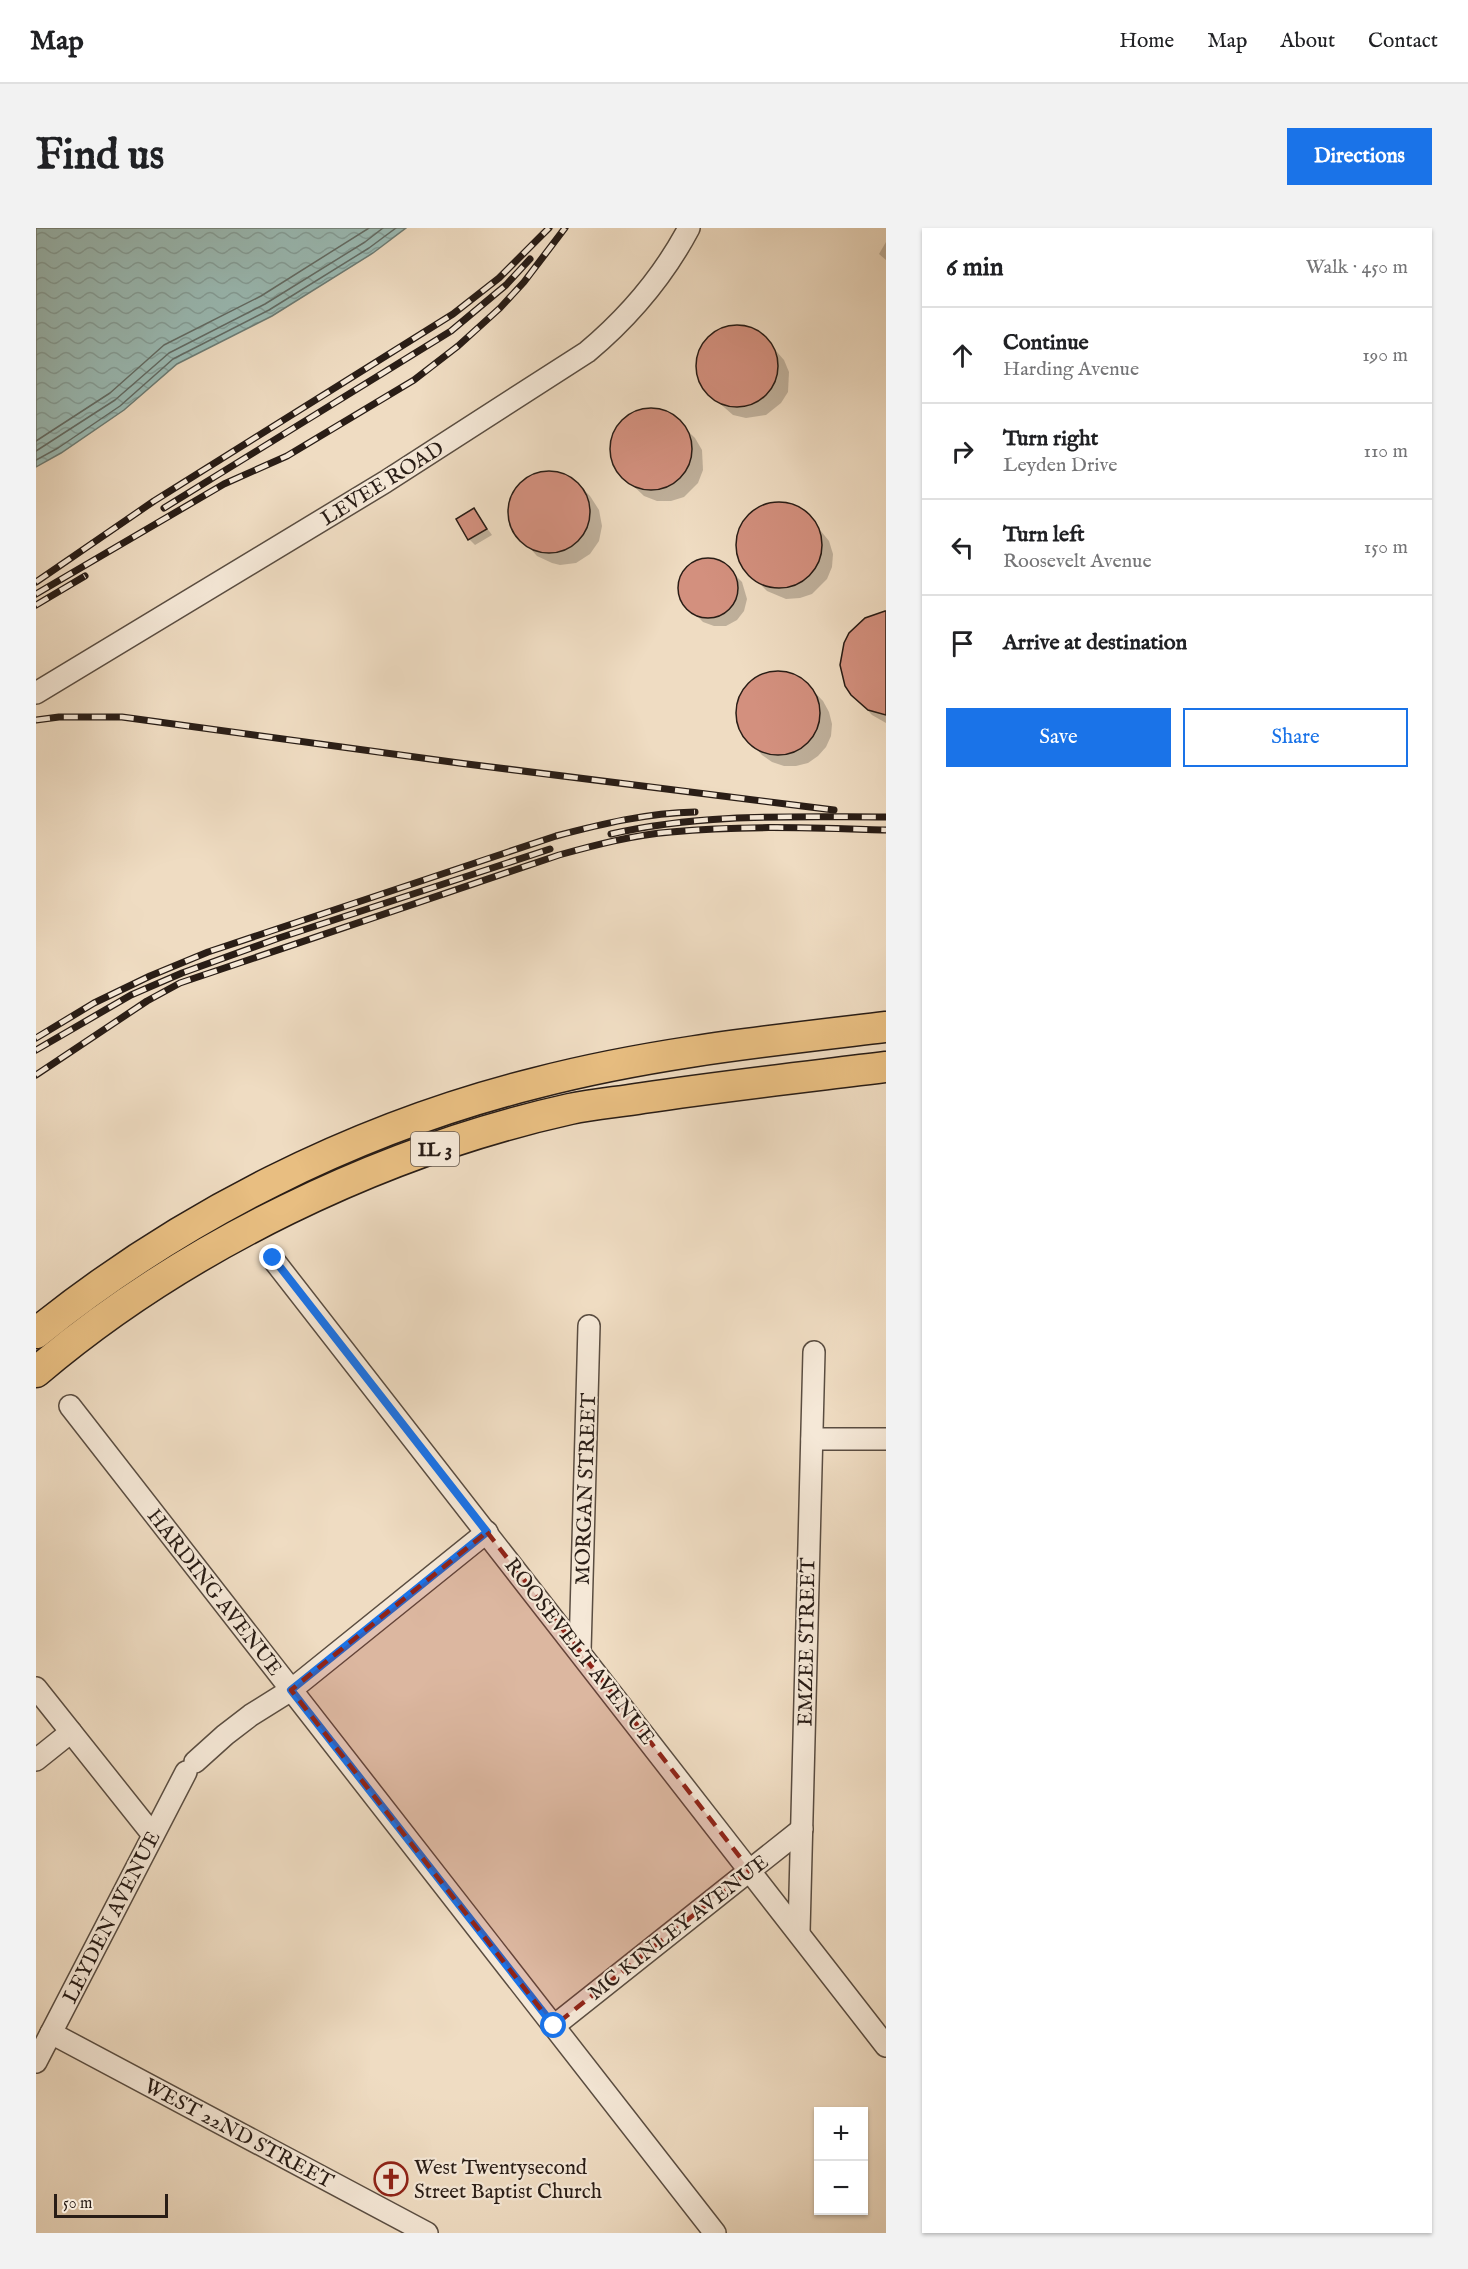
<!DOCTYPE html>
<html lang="en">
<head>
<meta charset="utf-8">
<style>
	body { margin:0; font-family:"IM FELL English",serif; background:#f2f2f2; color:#202124 }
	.controls { position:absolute; right:18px; bottom:18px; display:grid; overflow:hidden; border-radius:0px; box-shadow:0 2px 4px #0004 }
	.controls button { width:54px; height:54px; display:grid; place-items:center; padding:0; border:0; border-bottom:2px solid #e0e0e0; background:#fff; color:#202124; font:30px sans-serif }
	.scale { position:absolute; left:18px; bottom:15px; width:114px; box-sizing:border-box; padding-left:6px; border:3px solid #291d16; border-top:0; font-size:16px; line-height:21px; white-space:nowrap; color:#291d16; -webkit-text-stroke:4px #f5e8d7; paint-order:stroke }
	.stop { position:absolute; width:18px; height:18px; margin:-14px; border:4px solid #1a73e8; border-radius:50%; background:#fff }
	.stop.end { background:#1a73e8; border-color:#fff; box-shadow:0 2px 6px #0008 }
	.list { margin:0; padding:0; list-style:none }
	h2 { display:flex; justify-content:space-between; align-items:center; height:78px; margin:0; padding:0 24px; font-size:26px }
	h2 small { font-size:20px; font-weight:400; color:#757577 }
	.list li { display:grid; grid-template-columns:39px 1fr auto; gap:18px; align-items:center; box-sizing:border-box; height:96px; padding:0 24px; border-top:2px solid #e0e0e0 }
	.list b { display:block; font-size:22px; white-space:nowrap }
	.list p { margin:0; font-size:20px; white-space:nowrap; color:#757577 }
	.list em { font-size:20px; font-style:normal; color:#757577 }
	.actions { display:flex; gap:12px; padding:18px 24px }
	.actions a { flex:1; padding:14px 0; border:2px solid #1a73e8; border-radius:0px; text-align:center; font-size:21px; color:#1a73e8 }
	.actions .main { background:#1a73e8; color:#fff }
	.icon { flex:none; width:33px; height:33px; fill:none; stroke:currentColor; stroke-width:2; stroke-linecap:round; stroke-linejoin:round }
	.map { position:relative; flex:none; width:850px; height:2005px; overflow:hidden; border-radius:0px }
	header { display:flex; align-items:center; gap:36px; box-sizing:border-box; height:84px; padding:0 30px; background:#fff; border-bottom:2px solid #e0e0e0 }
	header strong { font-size:28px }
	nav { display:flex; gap:33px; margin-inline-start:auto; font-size:21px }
	.intro { display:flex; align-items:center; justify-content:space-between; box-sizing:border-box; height:144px; padding:0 36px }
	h1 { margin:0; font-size:42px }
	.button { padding:15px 27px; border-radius:0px; background:#1a73e8; color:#fff; font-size:21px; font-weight:700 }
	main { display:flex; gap:36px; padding:0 36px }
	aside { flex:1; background:#fff; border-radius:0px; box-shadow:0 2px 4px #0004 }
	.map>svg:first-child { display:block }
	.water { fill:url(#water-waves); stroke:#6d7c75; stroke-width:1.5 }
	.shadow { fill:#0003 }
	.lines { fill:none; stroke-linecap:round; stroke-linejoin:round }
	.shore { stroke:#626c66; stroke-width:1.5 }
	.building { fill:#d3907e; stroke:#291d16; stroke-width:1.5 }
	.minor-casing { stroke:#5a4d41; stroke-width:24 }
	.highway-casing { stroke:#291d16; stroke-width:33 }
	.minor { stroke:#f5e8d7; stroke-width:21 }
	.highway { stroke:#e8be81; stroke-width:30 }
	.rail-casing { stroke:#291d16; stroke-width:7 }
	.rail { stroke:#f5e8d7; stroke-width:4.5; stroke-dasharray:14; stroke-linecap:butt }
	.route { stroke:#1a73e8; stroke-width:8 }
	.marked { fill:#8f2418; fill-opacity:0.2; stroke:#8f2418; stroke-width:4.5; stroke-dasharray:12 8; stroke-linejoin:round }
	.labels { text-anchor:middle; stroke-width:4.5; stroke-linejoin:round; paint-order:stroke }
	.shield { fill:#f5e8d7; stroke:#665a50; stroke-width:1.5 }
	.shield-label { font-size:20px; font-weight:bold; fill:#291d16 }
	.street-label { font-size:21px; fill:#291d16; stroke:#f5e8d7 }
	.poi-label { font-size:21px; fill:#291d16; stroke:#f5e8d7; text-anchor:start }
</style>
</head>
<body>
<header>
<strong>Map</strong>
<nav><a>Home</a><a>Map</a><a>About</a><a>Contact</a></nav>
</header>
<div class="intro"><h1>Find us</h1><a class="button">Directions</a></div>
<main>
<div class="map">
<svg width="850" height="2005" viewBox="0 0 850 2005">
	<defs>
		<pattern id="water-waves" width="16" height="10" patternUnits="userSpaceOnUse" patternTransform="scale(1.5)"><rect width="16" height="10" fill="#9abbb5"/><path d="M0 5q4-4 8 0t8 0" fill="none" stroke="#85a09b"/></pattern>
	</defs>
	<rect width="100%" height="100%" fill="#efdcc2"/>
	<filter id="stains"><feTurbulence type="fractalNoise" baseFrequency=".00333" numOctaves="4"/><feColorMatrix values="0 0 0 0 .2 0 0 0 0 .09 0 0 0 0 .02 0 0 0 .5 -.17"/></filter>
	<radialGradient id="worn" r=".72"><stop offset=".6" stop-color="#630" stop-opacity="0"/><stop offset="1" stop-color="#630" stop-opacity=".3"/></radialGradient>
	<path class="water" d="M0 0H370L337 25 236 88 141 136 88 182 25 225 0 239Z"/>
	<g class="shadow">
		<path d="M850 14V32L843 26Z"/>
		<path d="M702 99 715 101 727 108 748 132 753 144 752 164 745 175 730 187 710 190 697 187 673 166 666 155 662 135 665 122 677 107 689 101Z"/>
		<path d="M610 183H623L636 188 659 210 666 222 667 242 662 255 648 269 635 273H621L608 268 585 246 576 227 577 214 582 201 591 191Z"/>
		<path d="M512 244 528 247 541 255 554 268 563 282 566 298 563 313 554 326 540 335 524 337 516 335 501 328 478 302 474 287 475 271 483 257 496 248Z"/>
		<path d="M748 276 767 284 780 297 793 313 797 326 796 339 791 351 776 366 764 370 750 371 731 363 709 341 703 328 701 315 707 296 716 285 734 277Z"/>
		<path d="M438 282 456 307 439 317 433 311Z"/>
		<path d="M664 332H676L688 336 706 354 711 371 708 383 701 392 690 398H678L667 394 649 376 644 359 647 347 654 338Z"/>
		<path d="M850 384V495L836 487 824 474Z"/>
		<path d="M742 444 755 446 766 451 787 473 793 484 796 496 795 508 790 519 782 528 772 535 760 538H748L736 534 726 527 706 504 702 493 701 481 704 469 710 458 719 450 730 445Z"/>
	</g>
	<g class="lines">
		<g class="shore">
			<path d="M0 213 74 165 128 117 225 68 333 0"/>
			<path d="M0 223 79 172 133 125 229 76 329 14 347 0"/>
			<path d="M0 232 22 220 84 178 137 131 233 82 333 20 360 0"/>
		</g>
	</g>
	<g class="building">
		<circle cx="701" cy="138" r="41"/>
		<circle cx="615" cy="221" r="41"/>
		<circle cx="513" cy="284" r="41"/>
		<circle cx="743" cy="317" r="43"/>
		<path d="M438 280 451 301 432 312 420 291Z"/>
		<circle cx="672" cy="360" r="30"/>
		<path d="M849 383H850V487L832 482 815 467 809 458 804 437 808 415 813 405 829 390Z"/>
		<circle cx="742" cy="485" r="42"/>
	</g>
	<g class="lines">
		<g class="minor-casing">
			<g id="minor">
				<path d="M0 465 349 254 551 124C594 88 627 49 653 0"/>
				<path d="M236 1030 850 1818"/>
				<path d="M34 1178 679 2005"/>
				<path d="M776 1211H850"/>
				<path d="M544 1423 553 1098"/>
				<path d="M0 1460 117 1607"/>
				<path d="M0 1532 35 1504"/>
				<path d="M159 1534 189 1507 215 1487 255 1462 451 1304"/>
				<path d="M763 1704 778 1124"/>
				<path d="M518 1798 766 1601"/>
				<path d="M15 1805 391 2005"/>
				<path d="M0 1834 150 1544"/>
			</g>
		</g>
		<g class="highway-casing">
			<g id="highway">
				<path d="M0 1105C145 988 320 900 500 855 615 825 732 813 850 799"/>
				<path d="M0 1144C147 1019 345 923 534 881 558 876 583 874 607 870 688 858 769 849 850 839"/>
			</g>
		</g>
		<use href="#minor" class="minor"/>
		<use href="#highway" class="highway"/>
		<g class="rail-casing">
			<g id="rail">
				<path d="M128 280 415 103 470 57 494 31"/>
				<path d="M0 354 118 273 417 86 463 50 513 0"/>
				<path d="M0 366 188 256 251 228 378 152 422 118 464 80 488 54 529 0"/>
				<path d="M0 377 49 348"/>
				<path d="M0 492 23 489H86L423 535 798 582"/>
				<path d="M575 606C666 585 758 589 850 589"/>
				<path d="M0 810 58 775 114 748 172 724 520 608C565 596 611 585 659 584"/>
				<path d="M0 822 95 767 146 745 243 710 514 621"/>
				<path d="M0 847 111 773 144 755 523 627C559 617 597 607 635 604 707 597 778 600 850 602"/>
			</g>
		</g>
		<use href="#rail" class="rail"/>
	</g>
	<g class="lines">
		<path class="route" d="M237 1030 451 1304 255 1462 518 1798"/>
	</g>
	<path class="marked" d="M451 1304 714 1642 518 1798 255 1462Z"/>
	<defs>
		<g id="church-ring" transform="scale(1.725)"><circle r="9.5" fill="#f5e8d7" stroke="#8f2418" stroke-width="1.5"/><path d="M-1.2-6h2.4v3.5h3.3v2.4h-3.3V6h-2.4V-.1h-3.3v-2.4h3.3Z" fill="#8f2418"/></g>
	</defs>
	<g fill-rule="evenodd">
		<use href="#church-ring" x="355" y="1951"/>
	</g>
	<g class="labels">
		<rect class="shield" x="375" y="904" width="48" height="34" rx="4.5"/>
		<g class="shield-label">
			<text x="399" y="928">IL 3</text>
		</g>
		<g class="street-label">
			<text transform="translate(346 255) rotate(-32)" y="7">LEVEE ROAD</text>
			<text transform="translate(549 1261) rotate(-88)" y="7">MORGAN STREET</text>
			<text transform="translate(179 1364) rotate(52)" y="7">HARDING AVENUE</text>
			<text transform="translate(770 1414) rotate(-89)" y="7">EMZEE STREET</text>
			<text transform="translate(544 1423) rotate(52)" y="7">ROOSEVELT AVENUE</text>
			<text transform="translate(75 1689) rotate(-63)" y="7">LEYDEN AVENUE</text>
			<text transform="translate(642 1699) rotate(-38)" y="7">MC KINLEY AVENUE</text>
			<text transform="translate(203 1905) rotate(28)" y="7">WEST 22ND STREET</text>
		</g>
		<g class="poi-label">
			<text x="378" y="1946">West Twentysecond<tspan x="378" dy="24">Street Baptist Church</tspan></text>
		</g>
	</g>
	<rect width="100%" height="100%" filter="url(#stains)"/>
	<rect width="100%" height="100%" fill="url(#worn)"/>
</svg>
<div class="controls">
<button>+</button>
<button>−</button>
</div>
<div class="scale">50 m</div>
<div class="stop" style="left:518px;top:1798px"></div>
<div class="stop end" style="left:237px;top:1030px"></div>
</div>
<aside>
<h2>6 min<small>Walk · 450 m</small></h2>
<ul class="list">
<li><svg class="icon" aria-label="ahead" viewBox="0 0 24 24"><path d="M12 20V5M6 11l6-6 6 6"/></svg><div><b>Continue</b><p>Harding Avenue</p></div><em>190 m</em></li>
<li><svg class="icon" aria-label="right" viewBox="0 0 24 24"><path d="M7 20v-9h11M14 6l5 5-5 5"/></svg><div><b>Turn right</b><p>Leyden Drive</p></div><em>110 m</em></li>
<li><svg class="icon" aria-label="left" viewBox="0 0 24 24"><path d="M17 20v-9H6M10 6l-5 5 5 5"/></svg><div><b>Turn left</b><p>Roosevelt Avenue</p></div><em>150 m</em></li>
<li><svg class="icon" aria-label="arrive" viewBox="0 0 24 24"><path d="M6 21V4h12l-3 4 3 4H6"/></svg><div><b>Arrive at destination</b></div></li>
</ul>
<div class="actions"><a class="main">Save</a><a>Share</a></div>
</aside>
</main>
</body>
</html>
